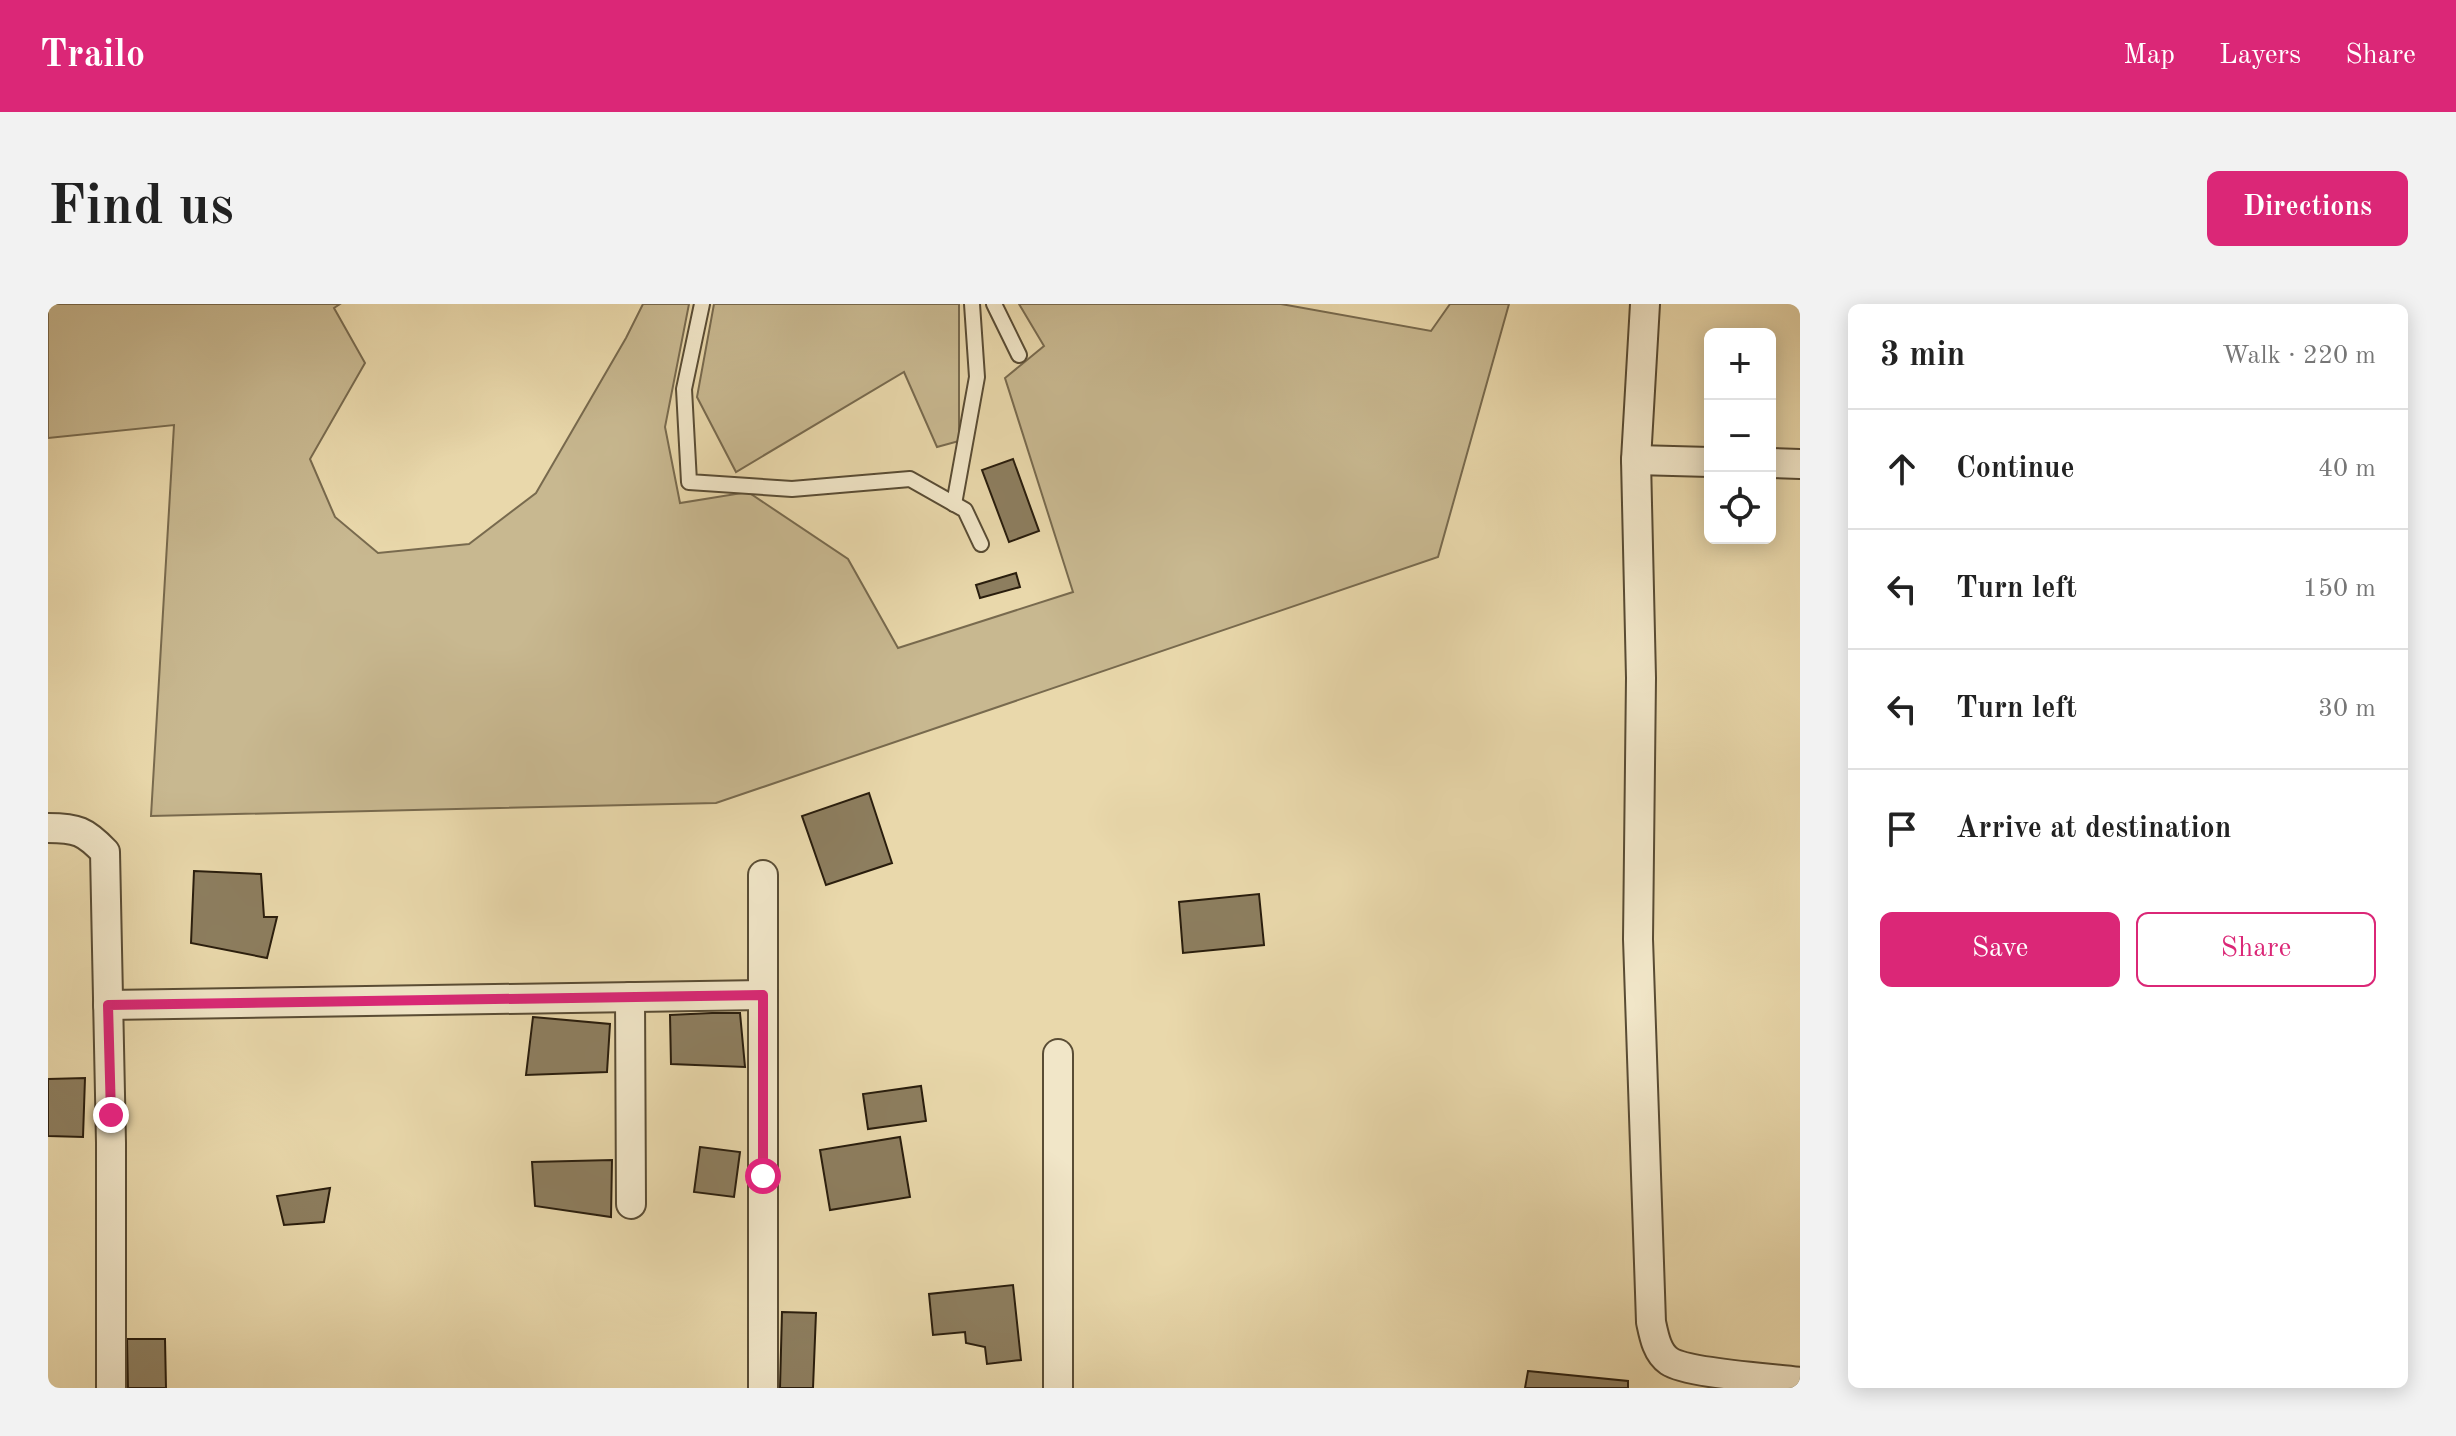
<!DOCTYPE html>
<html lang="en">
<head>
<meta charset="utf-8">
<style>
	body { margin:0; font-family:"Old Standard TT",serif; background:#f2f2f2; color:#222 }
	.controls { position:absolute; right:24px; top:24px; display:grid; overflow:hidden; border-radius:12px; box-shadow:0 4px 20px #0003 }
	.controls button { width:72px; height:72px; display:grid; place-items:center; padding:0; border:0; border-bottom:2px solid #e0e0e0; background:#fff; color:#222; font:40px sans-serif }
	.stop { position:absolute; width:24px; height:24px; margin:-18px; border:6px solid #db2777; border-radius:50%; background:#fff }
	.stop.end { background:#db2777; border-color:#fff; box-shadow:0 2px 8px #0008 }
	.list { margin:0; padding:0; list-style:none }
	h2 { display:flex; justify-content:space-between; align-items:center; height:104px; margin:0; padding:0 32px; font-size:34px }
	h2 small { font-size:26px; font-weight:400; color:#767676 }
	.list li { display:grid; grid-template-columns:52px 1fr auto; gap:24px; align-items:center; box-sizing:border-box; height:120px; padding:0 32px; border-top:2px solid #e0e0e0 }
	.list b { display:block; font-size:30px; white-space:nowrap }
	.list em { font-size:26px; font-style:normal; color:#767676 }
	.actions { display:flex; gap:16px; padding:24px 32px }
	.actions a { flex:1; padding:18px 0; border:2px solid #db2777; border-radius:12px; text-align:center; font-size:28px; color:#db2777 }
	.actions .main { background:#db2777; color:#fff }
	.icon { flex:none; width:44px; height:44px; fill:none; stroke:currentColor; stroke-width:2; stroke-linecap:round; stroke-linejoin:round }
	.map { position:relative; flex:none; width:1752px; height:1084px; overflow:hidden; border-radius:12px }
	header { display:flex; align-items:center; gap:48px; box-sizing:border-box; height:112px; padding:0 40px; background:#db2777; color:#fff }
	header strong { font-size:38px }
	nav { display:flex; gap:44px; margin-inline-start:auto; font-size:28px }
	.intro { display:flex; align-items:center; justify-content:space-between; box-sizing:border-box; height:192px; padding:0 48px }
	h1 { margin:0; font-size:56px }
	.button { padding:20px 36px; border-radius:12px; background:#db2777; color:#fff; font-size:28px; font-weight:700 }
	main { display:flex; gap:48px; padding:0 48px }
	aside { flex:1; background:#fff; border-radius:12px; box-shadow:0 4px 20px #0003 }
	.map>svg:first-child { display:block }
	.green { fill:#c8b890; stroke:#786a4e; stroke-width:2 }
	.building { fill:#8d7e5f; stroke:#291d0d; stroke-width:2 }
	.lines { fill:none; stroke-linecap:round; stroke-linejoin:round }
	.lane-casing { stroke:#594c34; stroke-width:18 }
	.street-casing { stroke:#594c34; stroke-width:32 }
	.lane { stroke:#f1e6c8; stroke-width:14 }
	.street { stroke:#f1e6c8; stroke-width:28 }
	.route { stroke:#db2777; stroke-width:10 }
</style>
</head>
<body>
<header>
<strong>Trailo</strong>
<nav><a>Map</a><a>Layers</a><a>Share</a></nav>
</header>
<div class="intro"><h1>Find us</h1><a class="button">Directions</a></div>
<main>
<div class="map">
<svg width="1752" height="1084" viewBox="0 0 1752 1084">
	<rect width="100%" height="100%" fill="#e9d8ab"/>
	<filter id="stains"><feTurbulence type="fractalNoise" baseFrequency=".0025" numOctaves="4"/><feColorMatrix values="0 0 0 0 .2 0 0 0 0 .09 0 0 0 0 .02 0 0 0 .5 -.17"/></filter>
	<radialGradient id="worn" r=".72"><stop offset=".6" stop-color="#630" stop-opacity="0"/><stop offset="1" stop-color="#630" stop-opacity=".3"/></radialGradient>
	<g class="green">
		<path d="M0 0H292L286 4 317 59 262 155 287 213 330 249 421 240 488 189 578 34 595 0H641L617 123 632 199 700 188 800 255 850 344 1025 288 957 74 996 42 971 0H1233L1383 27 1402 0H1461L1390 253 668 499 103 512 126 121 0 134Z"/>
		<path d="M666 0H911V137L889 143 856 68 688 168 649 93Z"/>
	</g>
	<g class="building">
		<path d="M965 155 991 227 961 238 934 166Z"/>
		<path d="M968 269 972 283 932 294 928 281Z"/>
		<path d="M821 489 844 559 778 581 754 512Z"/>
		<path d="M146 567 213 570 216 613H229L219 654 143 639Z"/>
		<path d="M1211 590 1216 641 1135 649 1131 598Z"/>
		<path d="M664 709H692L697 763 623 760 622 711Z"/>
		<path d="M485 713 562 720 559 768 478 771Z"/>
		<path d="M37 774 35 833 0 832V775Z"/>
		<path d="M873 782 878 817 820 825 815 790Z"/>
		<path d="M852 833 862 893 782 906 772 846Z"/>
		<path d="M652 843 692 848 686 893 646 888Z"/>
		<path d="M564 856 563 913 487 902 484 858Z"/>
		<path d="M282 884 276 918 236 921 229 892Z"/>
		<path d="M965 981 973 1056 939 1060 937 1043 918 1039 917 1028 885 1031 881 990Z"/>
		<path d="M734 1008 768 1009 765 1084H732Z"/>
		<path d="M79 1035H117L118 1084H80Z"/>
		<path d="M1480 1067 1580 1077V1084H1477Z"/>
	</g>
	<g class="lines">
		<g class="lane-casing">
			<g id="lane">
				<path d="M654 0 636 85 641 178 744 185 862 175 917 206 933 240"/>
				<path d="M946 0 971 51"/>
				<path d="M906 200 929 73 924 0"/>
			</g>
		</g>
		<g class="street-casing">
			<g id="street">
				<path d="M1597 0 1588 156 1593 374 1590 635 1603 1018C1606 1032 1609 1049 1621 1057 1640 1070 1725 1074 1752 1078"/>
				<path d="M1588 156 1662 158"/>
				<path d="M1722 159 1752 160"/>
				<path d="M0 524C29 524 37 527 57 548L63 839V1084"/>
				<path d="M715 571V1084"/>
				<path d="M582 693 583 900"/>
				<path d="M60 701 715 691"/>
				<path d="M1010 1084V750"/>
			</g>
		</g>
		<use href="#lane" class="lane"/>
		<use href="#street" class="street"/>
	</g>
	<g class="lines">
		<path class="route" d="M63 811 60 701 715 691V872"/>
	</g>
	<rect width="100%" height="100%" filter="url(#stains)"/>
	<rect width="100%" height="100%" fill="url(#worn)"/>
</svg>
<div class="controls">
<button>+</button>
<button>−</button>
<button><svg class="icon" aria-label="locate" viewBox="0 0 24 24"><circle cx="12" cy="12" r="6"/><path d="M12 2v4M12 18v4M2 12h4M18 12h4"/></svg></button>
</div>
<div class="stop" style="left:715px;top:872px"></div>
<div class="stop end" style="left:63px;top:811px"></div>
</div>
<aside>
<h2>3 min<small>Walk · 220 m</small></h2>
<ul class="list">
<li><svg class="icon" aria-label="ahead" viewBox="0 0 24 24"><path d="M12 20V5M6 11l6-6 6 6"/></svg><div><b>Continue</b></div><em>40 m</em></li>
<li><svg class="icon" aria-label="left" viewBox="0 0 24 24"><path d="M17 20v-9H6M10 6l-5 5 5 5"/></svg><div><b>Turn left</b></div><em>150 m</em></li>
<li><svg class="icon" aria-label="left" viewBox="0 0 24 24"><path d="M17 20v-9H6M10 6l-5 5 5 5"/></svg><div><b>Turn left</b></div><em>30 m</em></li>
<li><svg class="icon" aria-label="arrive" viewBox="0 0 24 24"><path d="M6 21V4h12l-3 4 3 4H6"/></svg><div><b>Arrive at destination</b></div></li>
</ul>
<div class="actions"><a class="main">Save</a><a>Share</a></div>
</aside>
</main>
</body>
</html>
